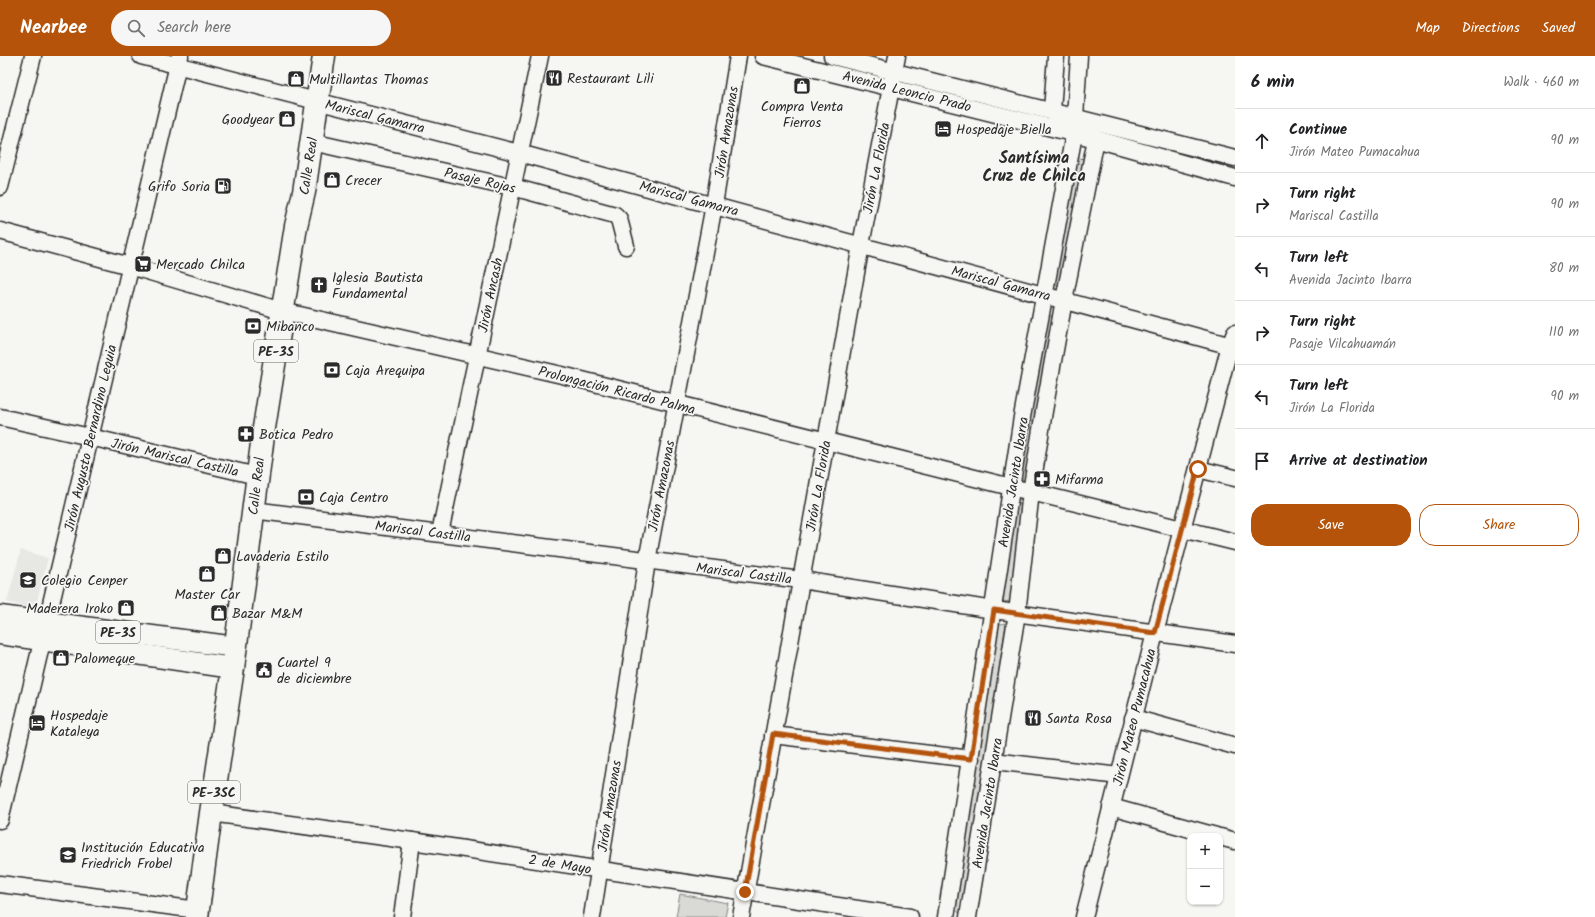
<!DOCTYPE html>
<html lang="en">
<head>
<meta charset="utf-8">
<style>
	body { margin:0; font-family:Kalam,sans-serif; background:#f6f6f6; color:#202124 }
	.controls { position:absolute; right:12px; bottom:12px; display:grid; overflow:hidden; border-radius:8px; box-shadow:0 1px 3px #0004 }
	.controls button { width:36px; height:36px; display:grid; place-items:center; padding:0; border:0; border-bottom:1px solid #e0e0e0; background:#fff; color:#202124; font:20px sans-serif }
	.stop { position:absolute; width:12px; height:12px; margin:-9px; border:3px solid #b45309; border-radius:50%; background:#fff }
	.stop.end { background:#b45309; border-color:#fff; box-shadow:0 1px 4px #0008 }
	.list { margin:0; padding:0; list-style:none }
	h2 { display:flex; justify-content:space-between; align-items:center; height:52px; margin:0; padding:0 16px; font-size:17px }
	h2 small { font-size:13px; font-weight:400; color:#757577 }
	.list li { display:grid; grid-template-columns:26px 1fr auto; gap:12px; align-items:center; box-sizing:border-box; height:64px; padding:0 16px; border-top:1px solid #e0e0e0 }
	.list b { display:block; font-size:15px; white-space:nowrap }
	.list p { margin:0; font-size:13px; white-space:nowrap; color:#757577 }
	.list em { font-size:13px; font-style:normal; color:#757577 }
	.actions { display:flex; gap:8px; padding:12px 16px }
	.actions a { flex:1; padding:9px 0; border:1px solid #b45309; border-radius:16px; text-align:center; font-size:14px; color:#b45309 }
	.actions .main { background:#b45309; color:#fff }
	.icon { flex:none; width:22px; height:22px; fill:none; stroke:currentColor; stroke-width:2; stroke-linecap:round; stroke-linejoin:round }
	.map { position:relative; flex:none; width:1235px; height:861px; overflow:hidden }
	header { display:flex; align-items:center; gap:24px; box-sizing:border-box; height:56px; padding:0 20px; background:#b45309; color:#fff }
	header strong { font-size:19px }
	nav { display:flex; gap:22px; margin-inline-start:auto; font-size:14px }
	.search { width:280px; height:36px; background:#f6f6f6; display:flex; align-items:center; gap:10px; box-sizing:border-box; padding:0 14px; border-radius:22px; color:#757577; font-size:15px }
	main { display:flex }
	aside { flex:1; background:#fff }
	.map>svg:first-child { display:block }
	.built { fill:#e7e7e3 }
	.green { fill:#d9d9d5; stroke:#828280 }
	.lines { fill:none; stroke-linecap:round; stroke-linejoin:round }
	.minor-casing { stroke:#2b2b2b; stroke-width:19 }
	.major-casing { stroke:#2b2b2b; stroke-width:23 }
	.highway-casing { stroke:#2b2b2b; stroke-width:25 }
	.minor { stroke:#f6f6f2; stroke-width:16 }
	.major { stroke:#f6f6f2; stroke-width:20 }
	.highway { stroke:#f6f6f2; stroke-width:22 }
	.route { stroke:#b45309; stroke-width:5 }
	.labels { text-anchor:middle; stroke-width:3.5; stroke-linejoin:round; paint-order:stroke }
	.shield { fill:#f6f6f2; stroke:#686867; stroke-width:1 }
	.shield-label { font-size:13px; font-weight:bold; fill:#2b2b2b }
	.poi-label { font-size:14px; fill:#2b2b2b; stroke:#f6f6f2; text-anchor:start }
	.street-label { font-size:14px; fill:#2b2b2b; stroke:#f6f6f2 }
	.quarter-label { font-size:16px; font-weight:bold; fill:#2b2b2b; stroke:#f6f6f2 }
</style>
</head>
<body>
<header>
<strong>Nearbee</strong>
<div class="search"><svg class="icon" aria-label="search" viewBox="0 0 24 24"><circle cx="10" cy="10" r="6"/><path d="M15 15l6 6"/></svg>Search here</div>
<nav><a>Map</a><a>Directions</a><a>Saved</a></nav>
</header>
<main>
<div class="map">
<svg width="1235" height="861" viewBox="0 0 1235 861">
	<rect width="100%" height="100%" fill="#f6f6f2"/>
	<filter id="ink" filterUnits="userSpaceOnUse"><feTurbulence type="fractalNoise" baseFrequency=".025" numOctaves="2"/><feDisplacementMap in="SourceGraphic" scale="8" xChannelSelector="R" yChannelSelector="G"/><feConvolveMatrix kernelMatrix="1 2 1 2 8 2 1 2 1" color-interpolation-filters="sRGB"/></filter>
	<g filter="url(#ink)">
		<path class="built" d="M21 494 48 502 35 553 7 546Z"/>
		<g class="green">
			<path d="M1077 102 1087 103 1061 229 1050 228Z"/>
			<path d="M1056 255 1028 424H1019L1044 267Z"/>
			<path d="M1013 440 1023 444 1011 545 1003 546 1005 501Z"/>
			<path d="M1006 567 962 859 954 853 995 569Z"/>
			<path d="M680 838 728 847 725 861H676Z"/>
		</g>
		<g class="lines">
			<g class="minor-casing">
				<g id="minor">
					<path d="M141 0 519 97 1235 291"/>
					<path d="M763 0 1096 83 1235 122"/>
					<path d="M832 0 1235 102"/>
					<path d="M312 86 520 133 615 159 619 163 626 190"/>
					<path d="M0 131 33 0"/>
					<path d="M0 175 130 210 282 255 562 319 1011 431 1235 486"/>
					<path d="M0 361 90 381 257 420"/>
					<path d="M1198 413 1235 422"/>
					<path d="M253 454 801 524 994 554 1235 588"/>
					<path d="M440 477 540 0"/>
					<path d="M1133 662 1235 690"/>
					<path d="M773 679 971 703"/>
					<path d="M994 705 1119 720"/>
					<path d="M1111 751 1216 780"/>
					<path d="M211 757 412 785 910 861"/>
					<path d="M0 764 180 0"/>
					<path d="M1220 781 1235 785"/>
					<path d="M0 828 198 854"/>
					<path d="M402 861 412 785"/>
					<path d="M592 861 647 505 714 149 738 0"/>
					<path d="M741 861 861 189 897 0"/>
					<path d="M946 861 1022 361 1074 78 1052 55 1056 0"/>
					<path d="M968 861 1017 557 1031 436 1044 355 1064 244 1096 83 1075 61 1079 0"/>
					<path d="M1084 861 1155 577 1230 289 1235 277"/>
				</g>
			</g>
			<g class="major-casing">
				<g id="major">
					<path d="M0 560 236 591"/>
					<path d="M0 578 233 612"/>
				</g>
			</g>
			<g class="highway-casing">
				<path id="highway" d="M197 861 211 757 233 612 264 372 296 170 304 136 324 0"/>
			</g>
			<use href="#minor" class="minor"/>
			<use href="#major" class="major"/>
			<use href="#highway" class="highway"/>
		</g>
	</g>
	<g class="lines" filter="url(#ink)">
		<path class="route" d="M745 836 773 678 971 703 994 554 1155 577 1198 413"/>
	</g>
	<defs>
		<g id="restaurant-square" transform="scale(0.9)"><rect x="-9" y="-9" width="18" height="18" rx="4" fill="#2b2b2b" stroke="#f6f6f2"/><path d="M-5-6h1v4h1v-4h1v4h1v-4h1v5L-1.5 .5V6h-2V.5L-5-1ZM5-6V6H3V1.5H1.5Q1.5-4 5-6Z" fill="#fff"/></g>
		<g id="shop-square" transform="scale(0.9)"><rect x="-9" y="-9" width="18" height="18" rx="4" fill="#2b2b2b" stroke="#f6f6f2"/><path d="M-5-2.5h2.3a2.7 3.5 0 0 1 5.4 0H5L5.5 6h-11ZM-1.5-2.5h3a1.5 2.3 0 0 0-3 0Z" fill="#fff"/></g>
		<g id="hotel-square" transform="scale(0.9)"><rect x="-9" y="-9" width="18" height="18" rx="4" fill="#2b2b2b" stroke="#f6f6f2"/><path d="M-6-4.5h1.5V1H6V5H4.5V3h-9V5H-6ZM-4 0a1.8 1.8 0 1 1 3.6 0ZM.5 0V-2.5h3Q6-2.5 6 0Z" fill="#fff"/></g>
		<g id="fuel-square" transform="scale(0.9)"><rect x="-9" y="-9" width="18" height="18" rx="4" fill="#2b2b2b" stroke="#f6f6f2"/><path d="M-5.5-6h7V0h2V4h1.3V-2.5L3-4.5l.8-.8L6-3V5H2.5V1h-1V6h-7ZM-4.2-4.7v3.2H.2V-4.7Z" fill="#fff"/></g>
		<g id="supermarket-square" transform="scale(0.9)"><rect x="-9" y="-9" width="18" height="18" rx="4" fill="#2b2b2b" stroke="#f6f6f2"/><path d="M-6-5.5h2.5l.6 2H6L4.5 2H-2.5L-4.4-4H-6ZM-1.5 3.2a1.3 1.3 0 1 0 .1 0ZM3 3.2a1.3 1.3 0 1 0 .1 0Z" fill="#fff"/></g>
		<g id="church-square" transform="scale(0.9)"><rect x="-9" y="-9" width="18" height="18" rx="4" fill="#2b2b2b" stroke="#f6f6f2"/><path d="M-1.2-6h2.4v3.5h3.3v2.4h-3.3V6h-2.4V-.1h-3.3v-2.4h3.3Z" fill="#fff"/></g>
		<g id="bank-square" transform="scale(0.9)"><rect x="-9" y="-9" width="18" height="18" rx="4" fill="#2b2b2b" stroke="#f6f6f2"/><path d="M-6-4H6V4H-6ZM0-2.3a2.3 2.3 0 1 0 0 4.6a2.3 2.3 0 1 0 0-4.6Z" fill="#fff"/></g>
		<g id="pharmacy-square" transform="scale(0.9)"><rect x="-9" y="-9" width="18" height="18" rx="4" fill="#2b2b2b" stroke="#f6f6f2"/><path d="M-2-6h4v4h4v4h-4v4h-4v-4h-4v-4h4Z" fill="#fff"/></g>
		<g id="school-square" transform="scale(0.9)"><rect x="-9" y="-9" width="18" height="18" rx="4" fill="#2b2b2b" stroke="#f6f6f2"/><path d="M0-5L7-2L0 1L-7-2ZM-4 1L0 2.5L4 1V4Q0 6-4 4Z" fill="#fff"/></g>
		<g id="civic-square" transform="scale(0.9)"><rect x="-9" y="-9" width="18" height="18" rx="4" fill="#2b2b2b" stroke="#f6f6f2"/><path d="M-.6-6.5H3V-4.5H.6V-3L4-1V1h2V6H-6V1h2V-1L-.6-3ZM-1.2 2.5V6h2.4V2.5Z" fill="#fff"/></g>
	</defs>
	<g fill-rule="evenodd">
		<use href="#restaurant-square" x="554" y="22"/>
		<use href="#shop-square" x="296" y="23"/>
		<use href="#shop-square" x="802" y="30"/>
		<use href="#shop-square" x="287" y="63"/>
		<use href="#hotel-square" x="943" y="73"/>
		<use href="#shop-square" x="332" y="124"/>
		<use href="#fuel-square" x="223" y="130"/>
		<use href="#supermarket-square" x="143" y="208"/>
		<use href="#church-square" x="319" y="229"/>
		<use href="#bank-square" x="253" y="270"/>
		<use href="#bank-square" x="332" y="314"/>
		<use href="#pharmacy-square" x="246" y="378"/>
		<use href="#pharmacy-square" x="1042" y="423"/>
		<use href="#bank-square" x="306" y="441"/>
		<use href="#shop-square" x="223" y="500"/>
		<use href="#shop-square" x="207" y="518"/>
		<use href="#school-square" x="28" y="524"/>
		<use href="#shop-square" x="126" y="552"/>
		<use href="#shop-square" x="219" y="557"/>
		<use href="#shop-square" x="61" y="602"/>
		<use href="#civic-square" x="264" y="614"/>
		<use href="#restaurant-square" x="1033" y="662"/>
		<use href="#hotel-square" x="37" y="667"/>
		<use href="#school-square" x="68" y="799"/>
	</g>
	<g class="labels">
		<g class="shield">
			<rect x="254" y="284" width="44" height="22" rx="3"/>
			<rect x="96" y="565" width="44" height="22" rx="3"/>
			<rect x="188" y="725" width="52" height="22" rx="3"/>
		</g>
		<g class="shield-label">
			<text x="276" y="300">PE-3S</text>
			<text x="118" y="581">PE-3S</text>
			<text x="214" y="741">PE-3SC</text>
		</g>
		<g class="poi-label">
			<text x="567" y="27">Restaurant Lili</text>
			<text x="309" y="28">Multillantas Thomas</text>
			<text x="802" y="55" text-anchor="middle">Compra Venta<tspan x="802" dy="16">Fierros</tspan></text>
			<text x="274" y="68" text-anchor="end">Goodyear</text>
			<text x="956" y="78">Hospedaje Biella</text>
			<text x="345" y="129">Crecer</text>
			<text x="210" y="135" text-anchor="end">Grifo Soria</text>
			<text x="156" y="213">Mercado Chilca</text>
			<text x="332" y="226">Iglesia Bautista<tspan x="332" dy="16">Fundamental</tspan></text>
			<text x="266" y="275">Mibanco</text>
			<text x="345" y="319">Caja Arequipa</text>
			<text x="259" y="383">Botica Pedro</text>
			<text x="1055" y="428">Mifarma</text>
			<text x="319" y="446">Caja Centro</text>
			<text x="236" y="505">Lavaderia Estilo</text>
			<text x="41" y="529">Colegio Cenper</text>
			<text x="207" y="543" text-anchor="middle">Master Car</text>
			<text x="113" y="557" text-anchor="end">Maderera Iroko</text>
			<text x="232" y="562">Bazar M&amp;M</text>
			<text x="74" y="607">Palomeque</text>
			<text x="277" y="611">Cuartel 9<tspan x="277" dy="16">de diciembre</tspan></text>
			<text x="50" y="664">Hospedaje<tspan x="50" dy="16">Kataleya</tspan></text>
			<text x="1046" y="667">Santa Rosa</text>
			<text x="81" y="796">Institución Educativa<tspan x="81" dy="16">Friedrich Frobel</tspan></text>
		</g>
		<g class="street-label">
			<text transform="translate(907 35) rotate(14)" y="5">Avenida Leoncio Prado</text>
			<text transform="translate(375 60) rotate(14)" y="5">Mariscal Gamarra</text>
			<text transform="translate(726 76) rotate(-81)" y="5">Jirón Amazonas</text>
			<text transform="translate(308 110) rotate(-81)" y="5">Calle Real</text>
			<text transform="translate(876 112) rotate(-79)" y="5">Jirón La Florida</text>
			<text transform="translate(480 124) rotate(13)" y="5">Pasaje Rojas</text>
			<text transform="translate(689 142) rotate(15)" y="5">Mariscal Gamarra</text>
			<text transform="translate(1001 227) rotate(15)" y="5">Mariscal Gamarra</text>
			<text transform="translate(490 239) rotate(-78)" y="5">Jirón Ancash</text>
			<text transform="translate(617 334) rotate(14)" y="5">Prolongación Ricardo Palma</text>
			<text transform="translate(90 382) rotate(-77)" y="5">Jirón Augusto Bernardino Leguia</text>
			<text transform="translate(175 401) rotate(13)" y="5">Jirón Mariscal Castilla</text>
			<text transform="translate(1013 426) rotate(-81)" y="5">Avenida Jacinto Ibarra</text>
			<text transform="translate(256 430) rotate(-83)" y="5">Calle Real</text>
			<text transform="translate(661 430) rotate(-79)" y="5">Jirón Amazonas</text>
			<text transform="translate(818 430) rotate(-80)" y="5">Jirón La Florida</text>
			<text transform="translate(423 475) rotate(7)" y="5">Mariscal Castilla</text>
			<text transform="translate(744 517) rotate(7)" y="5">Mariscal Castilla</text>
			<text transform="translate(1134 661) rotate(-76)" y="5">Jirón Mateo Pumacahua</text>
			<text transform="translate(987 747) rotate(-81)" y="5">Avenida Jacinto Ibarra</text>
			<text transform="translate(609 750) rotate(-81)" y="5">Jirón Amazonas</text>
			<text transform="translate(560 808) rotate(9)" y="5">2 de Mayo</text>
		</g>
		<g class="quarter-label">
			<text x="1034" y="107">Santísima<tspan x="1034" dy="18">Cruz de Chilca</tspan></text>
		</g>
	</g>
</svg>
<div class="controls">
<button>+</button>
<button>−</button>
</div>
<div class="stop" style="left:1198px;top:413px"></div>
<div class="stop end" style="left:745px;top:836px"></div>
</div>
<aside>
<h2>6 min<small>Walk · 460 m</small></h2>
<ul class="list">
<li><svg class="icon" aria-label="ahead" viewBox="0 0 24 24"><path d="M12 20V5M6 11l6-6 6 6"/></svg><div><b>Continue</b><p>Jirón Mateo Pumacahua</p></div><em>90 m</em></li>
<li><svg class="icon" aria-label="right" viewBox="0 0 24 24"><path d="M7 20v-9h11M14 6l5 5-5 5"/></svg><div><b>Turn right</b><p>Mariscal Castilla</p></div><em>90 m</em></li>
<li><svg class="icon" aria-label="left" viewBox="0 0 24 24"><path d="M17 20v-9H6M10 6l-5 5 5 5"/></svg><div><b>Turn left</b><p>Avenida Jacinto Ibarra</p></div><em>80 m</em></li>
<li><svg class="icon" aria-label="right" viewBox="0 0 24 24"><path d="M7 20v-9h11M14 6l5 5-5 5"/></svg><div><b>Turn right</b><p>Pasaje Vilcahuamán</p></div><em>110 m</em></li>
<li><svg class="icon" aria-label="left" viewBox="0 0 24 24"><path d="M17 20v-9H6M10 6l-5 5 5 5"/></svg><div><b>Turn left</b><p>Jirón La Florida</p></div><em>90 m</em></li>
<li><svg class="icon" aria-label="arrive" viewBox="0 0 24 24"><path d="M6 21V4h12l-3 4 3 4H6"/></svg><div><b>Arrive at destination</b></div></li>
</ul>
<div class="actions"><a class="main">Save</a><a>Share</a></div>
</aside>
</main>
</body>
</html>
